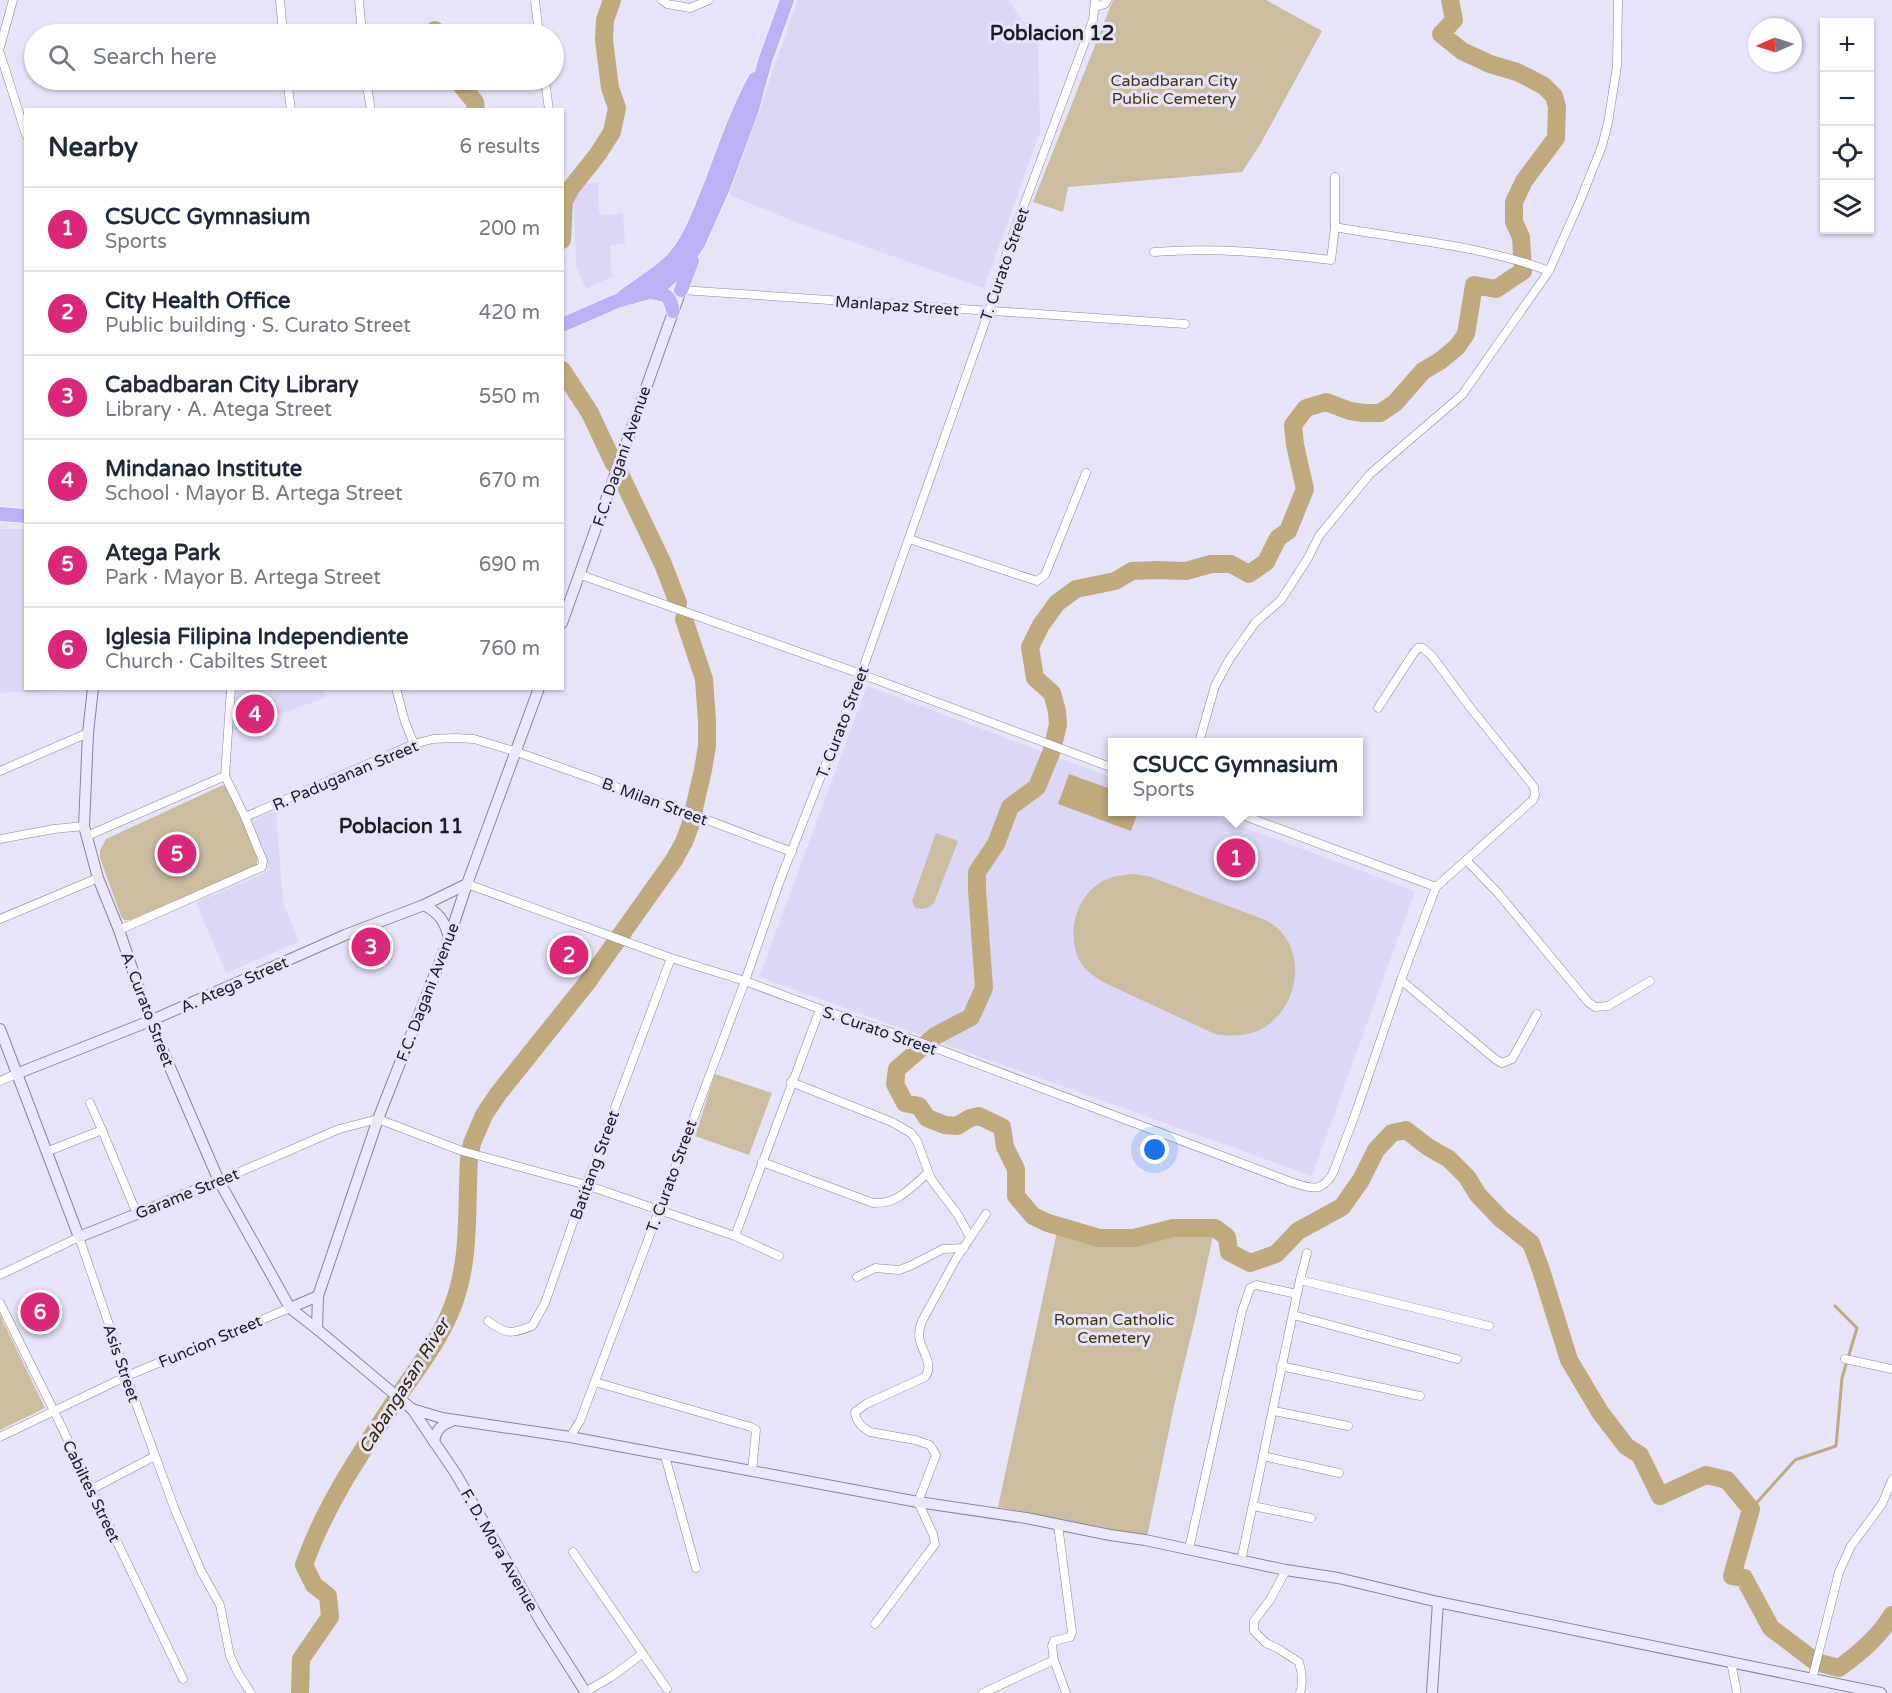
<!DOCTYPE html>
<html lang="en">
<head>
<meta charset="utf-8">
<style>
	body { margin:0; font-family:"Varela Round",sans-serif; background:#f6f6f7; color:#1f2937 }
	.controls { position:absolute; right:18px; top:18px; display:grid; overflow:hidden; border-radius:0px; box-shadow:0 2px 4px #0004 }
	.controls button { width:54px; height:54px; display:grid; place-items:center; padding:0; border:0; border-bottom:2px solid #e0e1e3; background:#fff; color:#1f2937; font:30px sans-serif }
	.compass { position:absolute; left:1748px; top:18px; width:54px; height:54px; border-radius:50%; background:#fff; box-shadow:0 2px 4px #0004; rotate:267deg }
	.you { position:absolute; left:1155px; top:1150px; width:21px; height:21px; margin:-15px; border:4px solid #fff; border-radius:50%; background:#1a73e8; box-shadow:0 0 0 9px #1a73e833 }
	.badge { display:grid; place-items:center; width:39px; height:39px; border-radius:50%; background:#db2777; color:#fff; font-size:20px; font-weight:700 }
	.pin { position:absolute; translate:-50% -50%; border:3px solid #fff; box-shadow:0 2px 6px #0006 }
	.popup { position:absolute; left:1108px; top:738px; width:255px; height:78px; box-sizing:border-box; display:grid; place-content:center; border-radius:0px; background:#fff; filter:drop-shadow(0 2px 4px #0005); font-size:20px; white-space:nowrap; color:#747a83 }
	.popup b { font-size:22px; color:#1f2937 }
	.popup::after { content:''; position:absolute; left:50%; top:100%; margin-left:-12px; border:12px solid transparent; border-top-color:#fff }
	.list { margin:0; padding:0; list-style:none }
	h2 { display:flex; justify-content:space-between; align-items:center; height:78px; margin:0; padding:0 24px; font-size:26px }
	h2 small { font-size:20px; font-weight:400; color:#747a83 }
	.list li { display:grid; grid-template-columns:39px 1fr auto; gap:18px; align-items:center; box-sizing:border-box; height:84px; padding:0 24px; border-top:2px solid #e0e1e3 }
	.list b { display:block; font-size:22px; white-space:nowrap }
	.list p { margin:0; font-size:20px; white-space:nowrap; color:#747a83 }
	.list em { font-size:20px; font-style:normal; color:#747a83 }
	.icon { flex:none; width:33px; height:33px; fill:none; stroke:currentColor; stroke-width:2; stroke-linecap:round; stroke-linejoin:round }
	.map { position:relative; flex:none; width:1892px; height:1693px; overflow:hidden }
	.search { position:absolute; background:#fff; box-shadow:0 2px 4px #0004; left:24px; top:24px; width:540px; height:66px; display:flex; align-items:center; gap:15px; box-sizing:border-box; padding:0 21px; border-radius:33px; color:#747a83; font-size:22px }
	.panel { position:absolute; background:#fff; box-shadow:0 2px 4px #0004; left:24px; top:108px; width:540px; height:582px; border-radius:0px }
	.map>svg:first-child { display:block }
	.built { fill:#dbd7f4 }
	.green { fill:#cbbda0 }
	.water { fill:#bfaa7d }
	.lines { fill:none; stroke-linecap:round; stroke-linejoin:round }
	.stream { stroke:#bfaa7d; stroke-width:3 }
	.river { stroke:#bfaa7d; stroke-width:18 }
	.street-casing { stroke:#888599; stroke-width:9 }
	.secondary-casing { stroke:#888599; stroke-width:12 }
	.highway-casing { stroke:#fff; stroke-width:15 }
	.street { stroke:#fff; stroke-width:8 }
	.secondary { stroke:#ebe8fc; stroke-width:10 }
	.highway { stroke:#bcb1f5; stroke-width:14 }
	.labels { text-anchor:middle; stroke-width:6; stroke-linejoin:round; paint-order:stroke }
	.park-label { font-size:16px; fill:#443510; stroke:#e7e4fa }
	.street-label { font-size:16px; fill:#1e1d25; stroke:#e7e4fa }
	.water-label { font-size:18px; font-style:italic; fill:#352600; stroke:#e7e4fa }
	.quarter-label { font-size:20px; font-weight:bold; fill:#1e1d25; stroke:#e7e4fa }
</style>
</head>
<body>
<div class="map">
<svg width="1892" height="1693" viewBox="0 0 1892 1693">
	<rect width="100%" height="100%" fill="#e7e4fa"/>
	<g class="built">
		<path d="M798 0H1008L1038 41 1040 132 984 288 803 225 729 195Z"/>
		<path d="M598 183 599 212 602 215 623 213 625 244 610 245 611 270 613 276 586 289 576 266 574 201 583 184Z"/>
		<path d="M0 529H25L26 688 89 689 0 693Z"/>
		<path d="M867 686 1113 778V812H1203L1415 891 1312 1176 759 977Z"/>
		<path d="M234 689H324L325 698 231 731Z"/>
		<path d="M276 811 283 902 299 942 226 973 196 903 270 871 251 819Z"/>
	</g>
	<g class="green">
		<path d="M1113 0H1266L1322 31 1261 143 1242 172 1068 187 1063 212 1033 202Z"/>
		<path d="M223 785 229 789 257 858V866L130 920H124L121 916 100 858V850L106 839Z"/>
		<path d="M936 833 958 841 934 903C928 909 923 910 915 908L912 901Z"/>
		<path d="M1133 874 1148 876 1263 919C1308 939 1303 1002 1265 1027 1251 1036 1231 1037 1215 1034L1107 984C1096 978 1085 971 1079 960 1067 935 1075 900 1098 884 1108 877 1120 875 1133 874Z"/>
		<path d="M715 1074 772 1093 749 1155 695 1136Z"/>
		<path d="M1058 1227 1098 1244 1136 1243 1175 1230 1214 1231 1196 1315 1174 1406 1147 1537 998 1507Z"/>
		<path d="M0 1315 45 1408 0 1430Z"/>
	</g>
	<path class="water" d="M1069 774 1113 790V812H1138L1131 831 1058 804Z"/>
	<g class="lines">
		<path class="stream" d="M1751 1509 1795 1460 1836 1446 1842 1378 1857 1328 1835 1306"/>
		<g class="river">
			<path d="M1450 0 1454 20 1441 34 1462 51 1490 64 1517 72 1531 79 1544 86 1554 96 1557 107 1556 138 1524 181 1514 202V222L1521 237 1523 271 1496 289 1474 285 1466 334 1457 347 1440 361 1423 371 1395 403 1380 413H1364L1350 411 1326 402 1306 408 1293 425 1295 445 1305 489 1288 531 1278 538 1266 562 1249 574 1231 564H1211L1186 571 1157 570 1132 571 1115 581 1076 589 1057 603 1041 625 1030 647 1035 678 1052 693 1057 711 1058 725 1051 753 1037 787 1010 807 996 844 977 872V890L984 988 971 1017 935 1036 897 1069 895 1084 905 1103 919 1106 927 1118 945 1125 957 1126 970 1118 979 1116 1002 1127 1005 1147 1016 1169V1196L1033 1216 1048 1223 1099 1238H1134L1173 1228H1215L1227 1237 1229 1252 1250 1263 1276 1254 1298 1231 1342 1207 1361 1180 1376 1150 1392 1133 1406 1130 1428 1147 1449 1159 1467 1177 1478 1195 1501 1219 1531 1243 1541 1270 1569 1360 1600 1412 1626 1446 1640 1455 1660 1496 1706 1475 1727 1480 1751 1509 1732 1576 1744 1578 1771 1628 1816 1662 1839 1668C1860 1653 1879 1637 1892 1615"/>
			<path d="M434 34 435 30"/>
			<path d="M457 80 475 102 476 110"/>
			<path d="M562 240 564 201 571 188 598 154 612 132 617 108 610 88 604 40 605 20 612 0"/>
			<path d="M562 370 590 413 614 464"/>
			<path d="M620 474 663 564 678 603"/>
			<path d="M300 1693 301 1659 330 1617 328 1596 314 1585 304 1565C325 1505 362 1451 397 1398 417 1369 439 1341 452 1308 471 1260 466 1210 469 1159L472 1143 484 1115 498 1094 586 984 674 860 684 842 690 826 703 770 707 746V721L704 679 684 619"/>
		</g>
		<g class="street-casing">
			<g id="street">
				<path d="M280 0 283 34"/>
				<path d="M359 0 362 34"/>
				<path d="M535 0 539 34"/>
				<path d="M662 0 667 4 690 8 709 0"/>
				<path d="M1095 7 1105 4 1107 0"/>
				<path d="M0 47 13 0"/>
				<path d="M0 53 26 135"/>
				<path d="M287 80 291 110"/>
				<path d="M366 80 371 110"/>
				<path d="M545 80 549 110"/>
				<path d="M1335 227C1407 240 1480 245 1549 271"/>
				<path d="M1154 252C1215 247 1271 253 1331 260L1335 227V177"/>
				<path d="M681 290 1185 324"/>
				<path d="M909 539 1037 581 1045 575 1086 473"/>
				<path d="M581 575 861 674 1113 768"/>
				<path d="M396 688 405 722 414 744"/>
				<path d="M1199 742 1215 686 1229 660 1255 623 1281 600 1308 558 1319 536 1370 474 1462 395 1549 271 1580 201 1602 146 1608 123 1617 66 1618 0"/>
				<path d="M0 771 88 733"/>
				<path d="M1234 812 1436 887"/>
				<path d="M245 817 414 744 433 739 456 738 474 739 517 752 681 810 792 852"/>
				<path d="M87 836 225 776"/>
				<path d="M0 839 54 829 84 826"/>
				<path d="M1466 860 1498 893 1588 1002 1595 1007 1608 1006 1650 981"/>
				<path d="M467 884 671 958 745 981 820 1009 914 1040 1291 1182C1310 1188 1321 1194 1333 1173L1356 1112 1401 980 1436 887 1533 800 1535 795 1534 787 1469 706 1432 656 1423 648H1418L1413 654 1378 708"/>
				<path d="M0 919 98 878"/>
				<path d="M119 930 262 867 263 861 245 817 225 776 231 688"/>
				<path d="M1401 980 1495 1059 1502 1063 1512 1059 1537 1014"/>
				<path d="M0 1081 16 1074"/>
				<path d="M791 1082 892 1122 911 1133 917 1141 931 1179 958 1215 970 1237"/>
				<path d="M90 1103 102 1130"/>
				<path d="M46 1152 102 1130 137 1214"/>
				<path d="M762 1162 873 1203C898 1204 909 1189 928 1173"/>
				<path d="M219 1181 339 1129 378 1119 462 1151 586 1185 735 1236 820 1009"/>
				<path d="M735 1236 779 1256"/>
				<path d="M0 1275 79 1237 138 1409 175 1510 201 1571 220 1605 230 1656 238 1673 251 1693"/>
				<path d="M857 1277 875 1268 899 1270 910 1266 943 1249 964 1248"/>
				<path d="M1300 1280 1307 1253"/>
				<path d="M1297 1294 1300 1280 1489 1326"/>
				<path d="M0 1303 54 1411 183 1679"/>
				<path d="M1293 1315 1457 1359"/>
				<path d="M488 1321C507 1335 511 1334 532 1326L545 1303 586 1185 671 958"/>
				<path d="M1845 1359 1892 1369"/>
				<path d="M1281 1366 1420 1396"/>
				<path d="M595 1382 751 1427 756 1430 752 1471"/>
				<path d="M1274 1411 1348 1426"/>
				<path d="M0 1437 127 1376 290 1308"/>
				<path d="M570 1437 580 1421 745 981 779 883 861 674 989 311 1011 240 1093 20 1095 0"/>
				<path d="M665 1456 696 1568"/>
				<path d="M1263 1456 1339 1473"/>
				<path d="M92 1489 155 1456"/>
				<path d="M1253 1506 1311 1518"/>
				<path d="M1189 1549 1242 1311 1250 1288 1256 1285 1297 1294 1241 1561"/>
				<path d="M573 1552 667 1689"/>
				<path d="M1286 1570 1270 1600 1254 1621V1631L1266 1643 1277 1648 1299 1662C1302 1672 1303 1683 1300 1693"/>
				<path d="M875 1624 935 1544 933 1534 918 1502 936 1455 930 1445 915 1440 870 1432C862 1427 856 1422 855 1412L866 1404 925 1377C935 1364 920 1350 919 1336 919 1331 920 1326 922 1321L956 1259 986 1214"/>
				<path d="M1054 1660 1066 1693"/>
				<path d="M1731 1662 1737 1693"/>
				<path d="M1812 1679 1839 1572 1851 1546 1882 1504 1892 1480"/>
				<path d="M585 1692 611 1677 642 1654"/>
				<path d="M983 1693 1054 1660 1052 1646 1054 1641 1070 1637 1072 1632 1058 1525"/>
			</g>
		</g>
		<g class="secondary-casing">
			<g id="secondary">
				<path d="M562 623 681 290"/>
				<path d="M93 688 88 733 84 826 98 878 119 930 150 1021 219 1181 290 1308 317 1329 412 1409 442 1418 570 1437 918 1502 1026 1518 1110 1535 1145 1540 1286 1570 1338 1578 1438 1602 1881 1693"/>
				<path d="M424 905C439 913 445 921 449 938"/>
				<path d="M0 1029 79 1237 219 1181"/>
				<path d="M16 1074 150 1021 345 935 424 905 467 884"/>
				<path d="M290 1308 318 1296"/>
				<path d="M317 1329 318 1296 378 1119 449 938 467 884 539 688"/>
				<path d="M412 1409 456 1474 541 1622 586 1693"/>
				<path d="M434 1442C436 1428 442 1425 454 1420"/>
				<path d="M1432 1693 1438 1602"/>
			</g>
		</g>
		<g class="highway-casing">
			<g id="highway">
				<path d="M681 290 692 261"/>
				<path d="M650 292C667 295 669 294 673 311"/>
				<path d="M624 296C640 284 658 274 672 260 692 238 701 208 712 182 725 147 737 112 755 79"/>
				<path d="M562 325 617 301 650 292 666 282 681 268 698 244 723 188 752 109 765 61 787 0"/>
				<path d="M0 514 26 516"/>
			</g>
		</g>
		<use href="#street" class="street"/>
		<use href="#secondary" class="secondary"/>
		<use href="#highway" class="highway"/>
	</g>
	<g class="labels">
		<g class="park-label">
			<text x="1174" y="86">Cabadbaran City<tspan x="1174" dy="18">Public Cemetery</tspan></text>
			<text x="1114" y="1325">Roman Catholic<tspan x="1114" dy="18">Cemetery</tspan></text>
		</g>
		<g class="street-label">
			<text transform="translate(1004 264) rotate(-71)" y="6">T. Curato Street</text>
			<text transform="translate(897 305) rotate(4)" y="6">Manlapaz Street</text>
			<text transform="translate(621 456) rotate(-71)" y="6">F.C. Dagani Avenue</text>
			<text transform="translate(842 722) rotate(-69)" y="6">T. Curato Street</text>
			<text transform="translate(345 775) rotate(-23)" y="6">R. Paduganan Street</text>
			<text transform="translate(655 801) rotate(20)" y="6">B. Milan Street</text>
			<text transform="translate(234 984) rotate(-24)" y="6">A. Atega Street</text>
			<text transform="translate(427 992) rotate(-69)" y="6">F.C. Dagani Avenue</text>
			<text transform="translate(148 1009) rotate(69)" y="6">A. Curato Street</text>
			<text transform="translate(880 1030) rotate(19)" y="6">S. Curato Street</text>
			<text transform="translate(594 1165) rotate(-70)" y="6">Batitang Street</text>
			<text transform="translate(671 1176) rotate(-70)" y="6">T. Curato Street</text>
			<text transform="translate(187 1193) rotate(-22)" y="6">Garame Street</text>
			<text transform="translate(210 1341) rotate(-23)" y="6">Funcion Street</text>
			<text transform="translate(122 1363) rotate(71)" y="6">Asis Street</text>
			<text transform="translate(92 1491) rotate(64)" y="6">Cabiltes Street</text>
			<text transform="translate(500 1550) rotate(60)" y="6">F. D. Mora Avenue</text>
		</g>
		<g class="water-label">
			<text transform="translate(404 1386) rotate(-58)" y="6">Cabangasan River</text>
		</g>
		<g class="quarter-label">
			<text x="1052" y="40">Poblacion 12</text>
			<text x="401" y="833">Poblacion 11</text>
		</g>
	</g>
</svg>
<div class="controls">
<button>+</button>
<button>−</button>
<button><svg class="icon" aria-label="locate" viewBox="0 0 24 24"><circle cx="12" cy="12" r="6"/><path d="M12 2v4M12 18v4M2 12h4M18 12h4"/></svg></button>
<button><svg class="icon" aria-label="layers" viewBox="0 0 24 24"><path d="M12 4l9 5-9 5-9-5zM3 14l9 5 9-5"/></svg></button>
</div>
<svg class="compass" viewBox="-18 -18 36 36"><path d="M0-13l5 13h-10z" fill="#e53935"/><path d="M0 13l5-13h-10z" fill="#747a83"/></svg>
<div class="you"></div>
<div class="pin badge" style="left:1236px;top:858px">1</div>
<div class="popup"><b>CSUCC Gymnasium</b>Sports</div>
<div class="pin badge" style="left:569px;top:955px">2</div>
<div class="pin badge" style="left:371px;top:947px">3</div>
<div class="pin badge" style="left:255px;top:714px">4</div>
<div class="pin badge" style="left:177px;top:854px">5</div>
<div class="pin badge" style="left:40px;top:1312px">6</div>
<div class="search"><svg class="icon" aria-label="search" viewBox="0 0 24 24"><circle cx="10" cy="10" r="6"/><path d="M15 15l6 6"/></svg>Search here</div>
<section class="panel">
<h2>Nearby<small>6 results</small></h2>
<ul class="list">
<li><span class="badge">1</span><div><b>CSUCC Gymnasium</b><p>Sports</p></div><em>200 m</em></li>
<li><span class="badge">2</span><div><b>City Health Office</b><p>Public building · S. Curato Street</p></div><em>420 m</em></li>
<li><span class="badge">3</span><div><b>Cabadbaran City Library</b><p>Library · A. Atega Street</p></div><em>550 m</em></li>
<li><span class="badge">4</span><div><b>Mindanao Institute</b><p>School · Mayor B. Artega Street</p></div><em>670 m</em></li>
<li><span class="badge">5</span><div><b>Atega Park</b><p>Park · Mayor B. Artega Street</p></div><em>690 m</em></li>
<li><span class="badge">6</span><div><b>Iglesia Filipina Independiente</b><p>Church · Cabiltes Street</p></div><em>760 m</em></li>
</ul>
</section>
</div>
</body>
</html>
